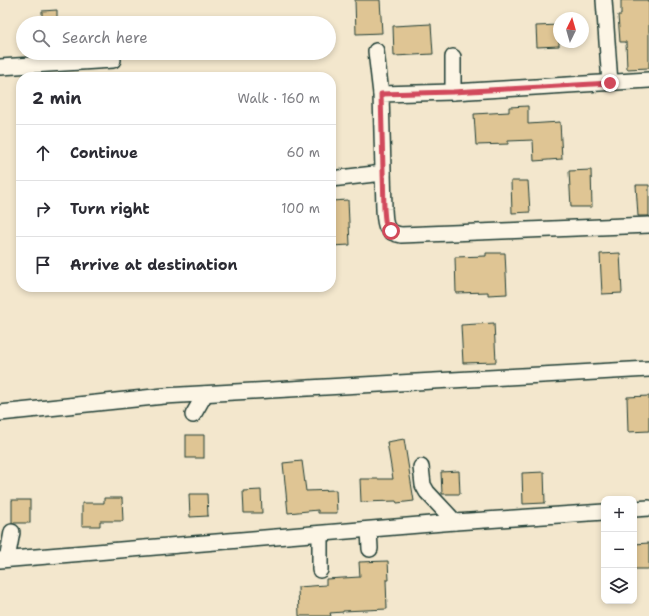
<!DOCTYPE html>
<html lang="en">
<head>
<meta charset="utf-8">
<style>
	body { margin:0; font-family:"Shantell Sans",sans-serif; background:#f2f2f3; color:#2b2b33 }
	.controls { position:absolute; right:12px; bottom:12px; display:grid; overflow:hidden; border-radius:8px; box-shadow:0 2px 6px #0003 }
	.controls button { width:36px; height:36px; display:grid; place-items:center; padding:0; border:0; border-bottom:1px solid #e1e1e2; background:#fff; color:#2b2b33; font:20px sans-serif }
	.compass { position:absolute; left:553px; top:12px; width:36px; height:36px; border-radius:50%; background:#fff; box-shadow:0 2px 6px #0003; rotate:5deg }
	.stop { position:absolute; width:12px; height:12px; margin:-9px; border:3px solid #d1495b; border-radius:50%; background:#fff }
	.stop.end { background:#d1495b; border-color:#fff; box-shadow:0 1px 4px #0008 }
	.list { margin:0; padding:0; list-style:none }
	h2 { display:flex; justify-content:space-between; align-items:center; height:52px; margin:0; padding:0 16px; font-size:17px }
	h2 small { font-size:13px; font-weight:400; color:#7c7c81 }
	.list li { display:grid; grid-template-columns:26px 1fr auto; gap:12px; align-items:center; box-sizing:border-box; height:56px; padding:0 16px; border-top:1px solid #e1e1e2 }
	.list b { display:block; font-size:15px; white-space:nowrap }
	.list em { font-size:13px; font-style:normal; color:#7c7c81 }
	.icon { flex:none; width:22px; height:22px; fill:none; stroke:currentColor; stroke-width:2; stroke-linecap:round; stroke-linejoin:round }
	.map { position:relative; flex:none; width:649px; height:616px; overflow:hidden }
	.search { position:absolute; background:#fff; box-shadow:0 2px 6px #0003; left:16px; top:16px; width:320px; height:44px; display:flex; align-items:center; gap:10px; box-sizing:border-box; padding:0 14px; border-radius:22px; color:#7c7c81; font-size:15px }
	.panel { position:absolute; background:#fff; box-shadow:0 2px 6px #0003; left:16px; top:72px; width:320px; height:220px; border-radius:16px }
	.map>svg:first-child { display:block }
	.building { fill:#dfc594; stroke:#1f3d34 }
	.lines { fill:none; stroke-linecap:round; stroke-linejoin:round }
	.minor-casing { stroke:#1f3d34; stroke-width:18 }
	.minor { stroke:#fcf5e5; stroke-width:15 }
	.route { stroke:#d1495b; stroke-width:5 }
</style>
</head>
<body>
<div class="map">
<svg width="649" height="616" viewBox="0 0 649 616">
	<rect width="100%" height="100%" fill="#f3e7cd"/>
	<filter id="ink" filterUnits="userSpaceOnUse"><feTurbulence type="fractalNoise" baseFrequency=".025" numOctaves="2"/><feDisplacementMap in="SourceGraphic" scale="8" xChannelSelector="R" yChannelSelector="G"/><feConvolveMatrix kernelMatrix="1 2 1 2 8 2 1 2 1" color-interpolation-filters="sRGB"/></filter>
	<g filter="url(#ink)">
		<g class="building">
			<path d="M355 0H380L382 33 356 34Z"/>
			<path d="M621 0H649V68L627 69 626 42H620L618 15H621Z"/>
			<path d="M57 10V23H42V11Z"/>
			<path d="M431 24 433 54 394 56 393 26Z"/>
			<path d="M559 25V46L537 47 536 26Z"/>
			<path d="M528 106V124L560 122 562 159 534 161 533 140 508 141V144L476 145 474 114 509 112V107Z"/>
			<path d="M591 170 592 207H571L569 171Z"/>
			<path d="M511 181H528L530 212 512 213Z"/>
			<path d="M636 185H649V216H638Z"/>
			<path d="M348 200 350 245 331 246V201Z"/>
			<path d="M486 253H505L507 294 488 295V292L456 293 455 257 486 256Z"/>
			<path d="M620 253 622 293 602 294 600 254Z"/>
			<path d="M494 323 496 362 463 363 461 325Z"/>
			<path d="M649 396V431L628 432 627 397Z"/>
			<rect x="186" y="435" width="18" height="23"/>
			<path d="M404 439 414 501 397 503 396 501 361 502 360 479H393L387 442Z"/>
			<path d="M302 461 306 491 336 490 337 513H318V510L288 513 283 463Z"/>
			<path d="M459 471 460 494H442L441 472Z"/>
			<path d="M544 472 545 503 523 504 522 473Z"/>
			<path d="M261 490 262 513H244L243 491Z"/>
			<path d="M189 494H207L208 516 190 517Z"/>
			<path d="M104 498H122L123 521H100V526H82V503H104Z"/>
			<rect x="12" y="500" width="18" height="23"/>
			<path d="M649 543V569H634V544Z"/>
			<path d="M388 561 389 580H386L387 609 343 611V612L330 613 331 616H299L298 587 326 585V579L360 577 359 562Z"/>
		</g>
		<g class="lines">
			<g class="minor-casing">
				<g id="minor">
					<path d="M604 0 610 83"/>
					<path d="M376 51 381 94"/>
					<path d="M453 57V92L649 80"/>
					<path d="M0 67 113 60"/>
					<path d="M453 92 381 94 384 209C385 224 384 232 401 235L649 225"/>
					<path d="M331 179 383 173"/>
					<path d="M0 413 164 396 649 369"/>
					<path d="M193 415 205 394"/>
					<path d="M421 467 423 485 427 492 455 522"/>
					<path d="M634 509 649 508"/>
					<path d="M369 530 370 549"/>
					<path d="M320 534V570"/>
					<path d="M7 559 12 532"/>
					<path d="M0 560 455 522 604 512"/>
				</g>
			</g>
			<use href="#minor" class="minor"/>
		</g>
	</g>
	<g class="lines" filter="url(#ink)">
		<path class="route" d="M391 231C384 225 385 218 384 209L381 94 453 92 610 83"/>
	</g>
</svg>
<div class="controls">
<button>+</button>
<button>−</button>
<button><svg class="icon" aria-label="layers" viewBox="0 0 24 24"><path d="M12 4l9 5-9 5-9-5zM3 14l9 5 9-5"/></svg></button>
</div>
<svg class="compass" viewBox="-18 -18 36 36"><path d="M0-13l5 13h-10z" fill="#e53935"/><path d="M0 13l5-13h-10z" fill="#7c7c81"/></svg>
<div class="stop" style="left:391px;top:231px"></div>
<div class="stop end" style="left:610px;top:83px"></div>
<div class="search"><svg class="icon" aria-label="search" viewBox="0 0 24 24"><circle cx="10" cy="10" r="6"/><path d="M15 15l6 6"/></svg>Search here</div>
<section class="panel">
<h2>2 min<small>Walk · 160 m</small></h2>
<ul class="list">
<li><svg class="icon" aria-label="ahead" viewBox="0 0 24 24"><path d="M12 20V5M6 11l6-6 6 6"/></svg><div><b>Continue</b></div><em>60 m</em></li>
<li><svg class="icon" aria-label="right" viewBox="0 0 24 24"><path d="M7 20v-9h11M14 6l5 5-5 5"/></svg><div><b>Turn right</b></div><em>100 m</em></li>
<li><svg class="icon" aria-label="arrive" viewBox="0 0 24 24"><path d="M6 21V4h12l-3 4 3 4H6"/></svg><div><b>Arrive at destination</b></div></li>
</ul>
</section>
</div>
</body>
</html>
